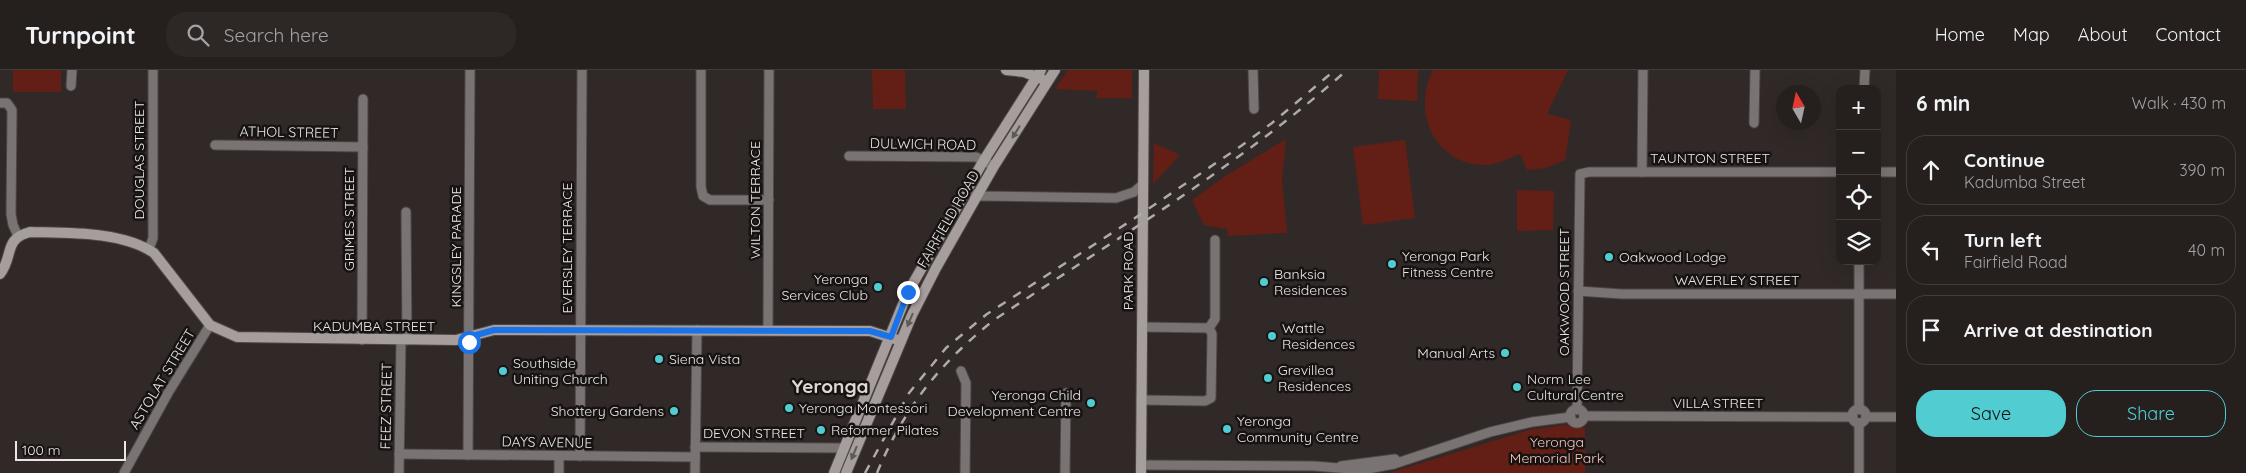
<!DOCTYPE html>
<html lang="en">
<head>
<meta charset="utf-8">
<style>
	body { margin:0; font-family:Quicksand,sans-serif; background:#2d2726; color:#f1f3f6 }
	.controls { position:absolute; right:15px; top:15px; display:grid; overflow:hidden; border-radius:10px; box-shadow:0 5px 20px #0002 }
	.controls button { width:45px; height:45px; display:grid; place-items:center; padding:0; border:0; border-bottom:1px solid #423d3b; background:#251f1d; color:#f1f3f6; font:25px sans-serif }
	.compass { position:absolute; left:1776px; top:15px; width:45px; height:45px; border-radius:50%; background:#251f1d; box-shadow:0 5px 20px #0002; rotate:351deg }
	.scale { position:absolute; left:15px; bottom:12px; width:111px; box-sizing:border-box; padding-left:5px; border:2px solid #ebe6e5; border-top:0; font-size:14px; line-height:18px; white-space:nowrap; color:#ebe6e5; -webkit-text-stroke:4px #161312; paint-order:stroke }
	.stop { position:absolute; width:15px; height:15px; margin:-11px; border:4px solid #1a73e8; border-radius:50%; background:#fff }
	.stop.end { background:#1a73e8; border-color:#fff; box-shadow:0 1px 5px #0008 }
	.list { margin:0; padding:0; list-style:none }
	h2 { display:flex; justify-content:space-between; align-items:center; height:65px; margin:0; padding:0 20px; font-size:21px }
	h2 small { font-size:16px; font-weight:400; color:#a3a2a4 }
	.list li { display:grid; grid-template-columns:32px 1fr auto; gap:15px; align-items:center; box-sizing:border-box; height:70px; margin:0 10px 10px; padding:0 10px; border:1px solid #423d3b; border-radius:20px }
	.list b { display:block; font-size:19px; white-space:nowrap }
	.list p { margin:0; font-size:16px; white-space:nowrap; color:#a3a2a4 }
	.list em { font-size:16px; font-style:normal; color:#a3a2a4 }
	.actions { display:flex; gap:10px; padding:15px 20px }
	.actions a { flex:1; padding:11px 0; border:1px solid #51ccd1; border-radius:20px; text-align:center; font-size:18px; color:#51ccd1 }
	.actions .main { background:#51ccd1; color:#111 }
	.icon { flex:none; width:28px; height:28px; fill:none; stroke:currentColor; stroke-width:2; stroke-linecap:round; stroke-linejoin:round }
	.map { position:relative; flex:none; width:1896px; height:403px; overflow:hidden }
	header { display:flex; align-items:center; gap:30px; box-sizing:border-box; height:70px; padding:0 25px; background:#251f1d; border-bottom:1px solid #423d3b }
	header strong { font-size:24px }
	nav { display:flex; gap:28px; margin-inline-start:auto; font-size:18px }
	.search { width:350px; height:45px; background:#2d2726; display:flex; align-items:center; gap:12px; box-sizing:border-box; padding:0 18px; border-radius:20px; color:#a3a2a4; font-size:19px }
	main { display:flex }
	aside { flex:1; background:#251f1d }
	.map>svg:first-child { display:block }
	.green { fill:#631f15 }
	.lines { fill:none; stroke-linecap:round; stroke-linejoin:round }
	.street-casing { stroke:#4f4745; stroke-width:11 }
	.secondary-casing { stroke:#4f4745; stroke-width:12 }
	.street { stroke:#797473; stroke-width:9 }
	.secondary { stroke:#a59e9c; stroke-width:10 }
	.rail { stroke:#afa9a8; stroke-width:2.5; stroke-dasharray:9 9; stroke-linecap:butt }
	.oneway { fill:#5e5857 }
	.route { stroke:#1a73e8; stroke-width:6 }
	.poi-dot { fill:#51ccd1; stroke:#161312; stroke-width:2 }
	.labels { text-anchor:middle; stroke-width:5; stroke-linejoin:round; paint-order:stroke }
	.street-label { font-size:14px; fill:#ebe6e5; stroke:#161312 }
	.poi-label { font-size:14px; fill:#ebe6e5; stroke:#161312; text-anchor:start }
	.park-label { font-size:14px; fill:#f9c7bd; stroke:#161312 }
	.district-label { font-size:19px; font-weight:bold; fill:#e2d7d5; stroke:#161312 }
</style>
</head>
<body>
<header>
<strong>Turnpoint</strong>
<div class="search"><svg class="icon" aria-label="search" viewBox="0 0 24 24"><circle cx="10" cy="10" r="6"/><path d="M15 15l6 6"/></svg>Search here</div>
<nav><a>Home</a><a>Map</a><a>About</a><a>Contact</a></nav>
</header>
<main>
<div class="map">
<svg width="1896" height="403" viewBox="0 0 1896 403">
	<rect width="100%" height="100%" fill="#312927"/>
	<g class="green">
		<rect x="13" y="0" width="48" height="22"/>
		<path d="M872 0H905L906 39H873Z"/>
		<path d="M1068 0H1132V28H1096L1098 21 1055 19Z"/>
		<path d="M1379 0H1418L1417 31 1378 29Z"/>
		<path d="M1433 0H1568L1547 44 1571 50 1565 90 1546 98 1527 100 1520 84C1510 88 1498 94 1487 95 1435 96 1411 42 1433 0Z"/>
		<path d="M1286 69 1282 110 1287 163 1228 166 1227 159 1204 155 1192 130 1224 107Z"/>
		<path d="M1405 70 1415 148 1363 155 1353 77Z"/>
		<path d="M1154 73 1180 85 1153 114Z"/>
		<path d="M1517 120 1554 121 1553 160 1517 161Z"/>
		<path d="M1566 355 1585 358V403H1389L1529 360Z"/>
	</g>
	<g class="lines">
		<g class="street-casing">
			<g id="street">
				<path d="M701 0V117L703 126 710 130H769"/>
				<path d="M1253 0 1254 39"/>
				<path d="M71 16 72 0"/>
				<path d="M1864 19 1865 0"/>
				<path d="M0 33H7L12 40 11 144 13 155 18 166"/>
				<path d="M1754 53 1755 0"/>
				<path d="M215 75 363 77"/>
				<path d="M849 86 976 87 994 96"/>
				<path d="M1642 102 1643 0"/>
				<path d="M1877 102H1896"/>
				<path d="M966 122 978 126 1116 128 1134 122 1143 114"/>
				<path d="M406 142 407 270"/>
				<path d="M149 179 153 168V0"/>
				<path d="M1578 221 1622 224H1896"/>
				<path d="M1142 257 1209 258"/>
				<path d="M1209 258 1215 249V170"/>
				<path d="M768 260 769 0"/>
				<path d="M362 270 363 29"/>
				<path d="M961 301 966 313 965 403"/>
				<path d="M1141 330 1205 331 1211 328 1212 264 1209 258"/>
				<circle cx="1859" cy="346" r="7"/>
				<circle cx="1577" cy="346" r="7"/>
				<path d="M1577 340 1580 104 1589 102H1840"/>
				<path d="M1859 340V191"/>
				<path d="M1584 346 1853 347"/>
				<path d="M1866 347H1896"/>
				<path d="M1859 353V403"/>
				<path d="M695 377 844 378"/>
				<path d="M399 384 695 387"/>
				<path d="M468 385 470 0"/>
				<path d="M580 386 582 0"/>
				<path d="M1141 395 1314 396 1363 400 1394 394 1490 362 1532 352 1571 347"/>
				<path d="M1341 396 1395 389"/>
				<path d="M124 403 168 323 210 255"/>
				<path d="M399 403 401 270"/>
				<path d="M559 403V386"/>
				<path d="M695 403 697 260"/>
				<path d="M1065 403 1066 323"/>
			</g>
		</g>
		<g class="secondary-casing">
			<g id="secondary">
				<path d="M1006 0 1024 2 1042 9"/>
				<path d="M0 204C14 186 3 169 30 162 67 163 122 161 154 183L210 255 237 267 456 270 494 260 870 261 901 271"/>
				<path d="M834 403 908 222 984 90 1041 0"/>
				<path d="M846 403 912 245 936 198 994 96 1055 0"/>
				<path d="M1141 403 1144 0"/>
			</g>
		</g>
		<use href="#street" class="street"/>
		<use href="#secondary" class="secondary"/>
		<g class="rail">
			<path d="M865 403 909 323 946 278 987 244 1132 150 1241 76 1272 53 1335 0"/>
			<path d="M877 403C904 338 939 294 994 250 1114 170 1239 96 1347 0"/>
		</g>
	</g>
	<defs><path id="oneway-solid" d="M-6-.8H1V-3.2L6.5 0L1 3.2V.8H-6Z" transform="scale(1.25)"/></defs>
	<g class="oneway">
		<use href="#oneway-solid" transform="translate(1016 62) rotate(122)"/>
		<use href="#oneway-solid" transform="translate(910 250) rotate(113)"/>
		<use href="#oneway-solid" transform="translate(854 383) rotate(113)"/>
	</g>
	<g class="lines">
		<path class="route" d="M469 272V267L494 260 870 261 891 267 908 222"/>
	</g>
	<g class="poi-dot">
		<circle cx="1609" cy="187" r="5"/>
		<circle cx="1392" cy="194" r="5"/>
		<circle cx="1264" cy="212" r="5"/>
		<circle cx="878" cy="217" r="5"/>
		<circle cx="1272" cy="266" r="5"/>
		<circle cx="1505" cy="283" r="5"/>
		<circle cx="659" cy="289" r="5"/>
		<circle cx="503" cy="301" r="5"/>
		<circle cx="1268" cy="308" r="5"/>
		<circle cx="1517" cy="317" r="5"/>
		<circle cx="1091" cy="333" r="5"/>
		<circle cx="789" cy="338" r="5"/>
		<circle cx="674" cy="341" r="5"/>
		<circle cx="1227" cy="359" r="5"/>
		<circle cx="821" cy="360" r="5"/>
	</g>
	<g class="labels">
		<g class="street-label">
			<text transform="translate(289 62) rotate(1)" y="5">ATHOL STREET</text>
			<text transform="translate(923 74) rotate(1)" y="5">DULWICH ROAD</text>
			<text x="1710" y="93">TAUNTON STREET</text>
			<text transform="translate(139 90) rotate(-90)" y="5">DOUGLAS STREET</text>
			<text transform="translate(755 130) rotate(-90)" y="5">WILTON TERRACE</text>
			<text transform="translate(349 149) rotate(-90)" y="5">GRIMES STREET</text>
			<text transform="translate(948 149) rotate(-60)" y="5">FAIRFIELD ROAD</text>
			<text transform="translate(456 177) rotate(-90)" y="5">KINGSLEY PARADE</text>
			<text transform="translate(567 178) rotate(-90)" y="5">EVERSLEY TERRACE</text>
			<text transform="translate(1128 201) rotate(-90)" y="5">PARK ROAD</text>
			<text x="1737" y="215">WAVERLEY STREET</text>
			<text transform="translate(1564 222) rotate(-90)" y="5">OAKWOOD STREET</text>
			<text x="374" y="261">KADUMBA STREET</text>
			<text transform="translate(162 309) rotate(-59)" y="5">ASTOLAT STREET</text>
			<text x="1718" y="338">VILLA STREET</text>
			<text transform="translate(386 336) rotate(-89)" y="5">FEEZ STREET</text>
			<text x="754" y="368">DEVON STREET</text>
			<text transform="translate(547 372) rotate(1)" y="5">DAYS AVENUE</text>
		</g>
		<g class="poi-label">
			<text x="1402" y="191">Yeronga Park<tspan x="1402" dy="16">Fitness Centre</tspan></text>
			<text x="1619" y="192">Oakwood Lodge</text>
			<text x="1274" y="209">Banksia<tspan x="1274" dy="16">Residences</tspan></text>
			<text x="868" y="214" text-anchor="end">Yeronga<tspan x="868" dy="16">Services Club</tspan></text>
			<text x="1282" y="263">Wattle<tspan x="1282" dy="16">Residences</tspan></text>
			<text x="1495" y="288" text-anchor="end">Manual Arts</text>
			<text x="669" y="294">Siena Vista</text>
			<text x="513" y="298">Southside<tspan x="513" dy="16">Uniting Church</tspan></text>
			<text x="1278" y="305">Grevillea<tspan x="1278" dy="16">Residences</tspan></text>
			<text x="1527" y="314">Norm Lee<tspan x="1527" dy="16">Cultural Centre</tspan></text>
			<text x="1081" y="330" text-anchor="end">Yeronga Child<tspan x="1081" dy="16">Development Centre</tspan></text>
			<text x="799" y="343">Yeronga Montessori</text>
			<text x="664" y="346" text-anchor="end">Shottery Gardens</text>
			<text x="1237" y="356">Yeronga<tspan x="1237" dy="16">Community Centre</tspan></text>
			<text x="831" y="365">Reformer Pilates</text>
		</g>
		<g class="park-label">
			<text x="1557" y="377">Yeronga<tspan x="1557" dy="16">Memorial Park</tspan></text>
		</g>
		<g class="district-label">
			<text x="830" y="323">Yeronga</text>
		</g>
	</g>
</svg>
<div class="controls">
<button>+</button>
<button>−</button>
<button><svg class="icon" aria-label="locate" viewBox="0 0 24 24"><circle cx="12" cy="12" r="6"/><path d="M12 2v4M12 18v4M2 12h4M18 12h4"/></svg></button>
<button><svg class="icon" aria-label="layers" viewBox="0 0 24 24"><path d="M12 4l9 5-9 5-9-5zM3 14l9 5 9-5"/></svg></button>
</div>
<svg class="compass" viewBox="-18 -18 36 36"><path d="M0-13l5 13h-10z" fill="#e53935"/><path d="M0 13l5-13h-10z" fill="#a3a2a4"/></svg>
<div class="scale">100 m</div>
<div class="stop" style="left:469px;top:272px"></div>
<div class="stop end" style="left:908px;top:222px"></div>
</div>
<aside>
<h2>6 min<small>Walk · 430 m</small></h2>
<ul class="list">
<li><svg class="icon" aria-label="ahead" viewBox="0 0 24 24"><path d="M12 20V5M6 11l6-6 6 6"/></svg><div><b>Continue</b><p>Kadumba Street</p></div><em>390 m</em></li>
<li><svg class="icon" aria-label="left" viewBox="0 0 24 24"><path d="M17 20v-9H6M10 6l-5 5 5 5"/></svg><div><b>Turn left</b><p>Fairfield Road</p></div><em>40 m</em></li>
<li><svg class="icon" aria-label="arrive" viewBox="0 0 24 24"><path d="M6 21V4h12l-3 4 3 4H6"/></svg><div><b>Arrive at destination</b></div></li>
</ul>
<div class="actions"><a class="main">Save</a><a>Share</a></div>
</aside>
</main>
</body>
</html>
